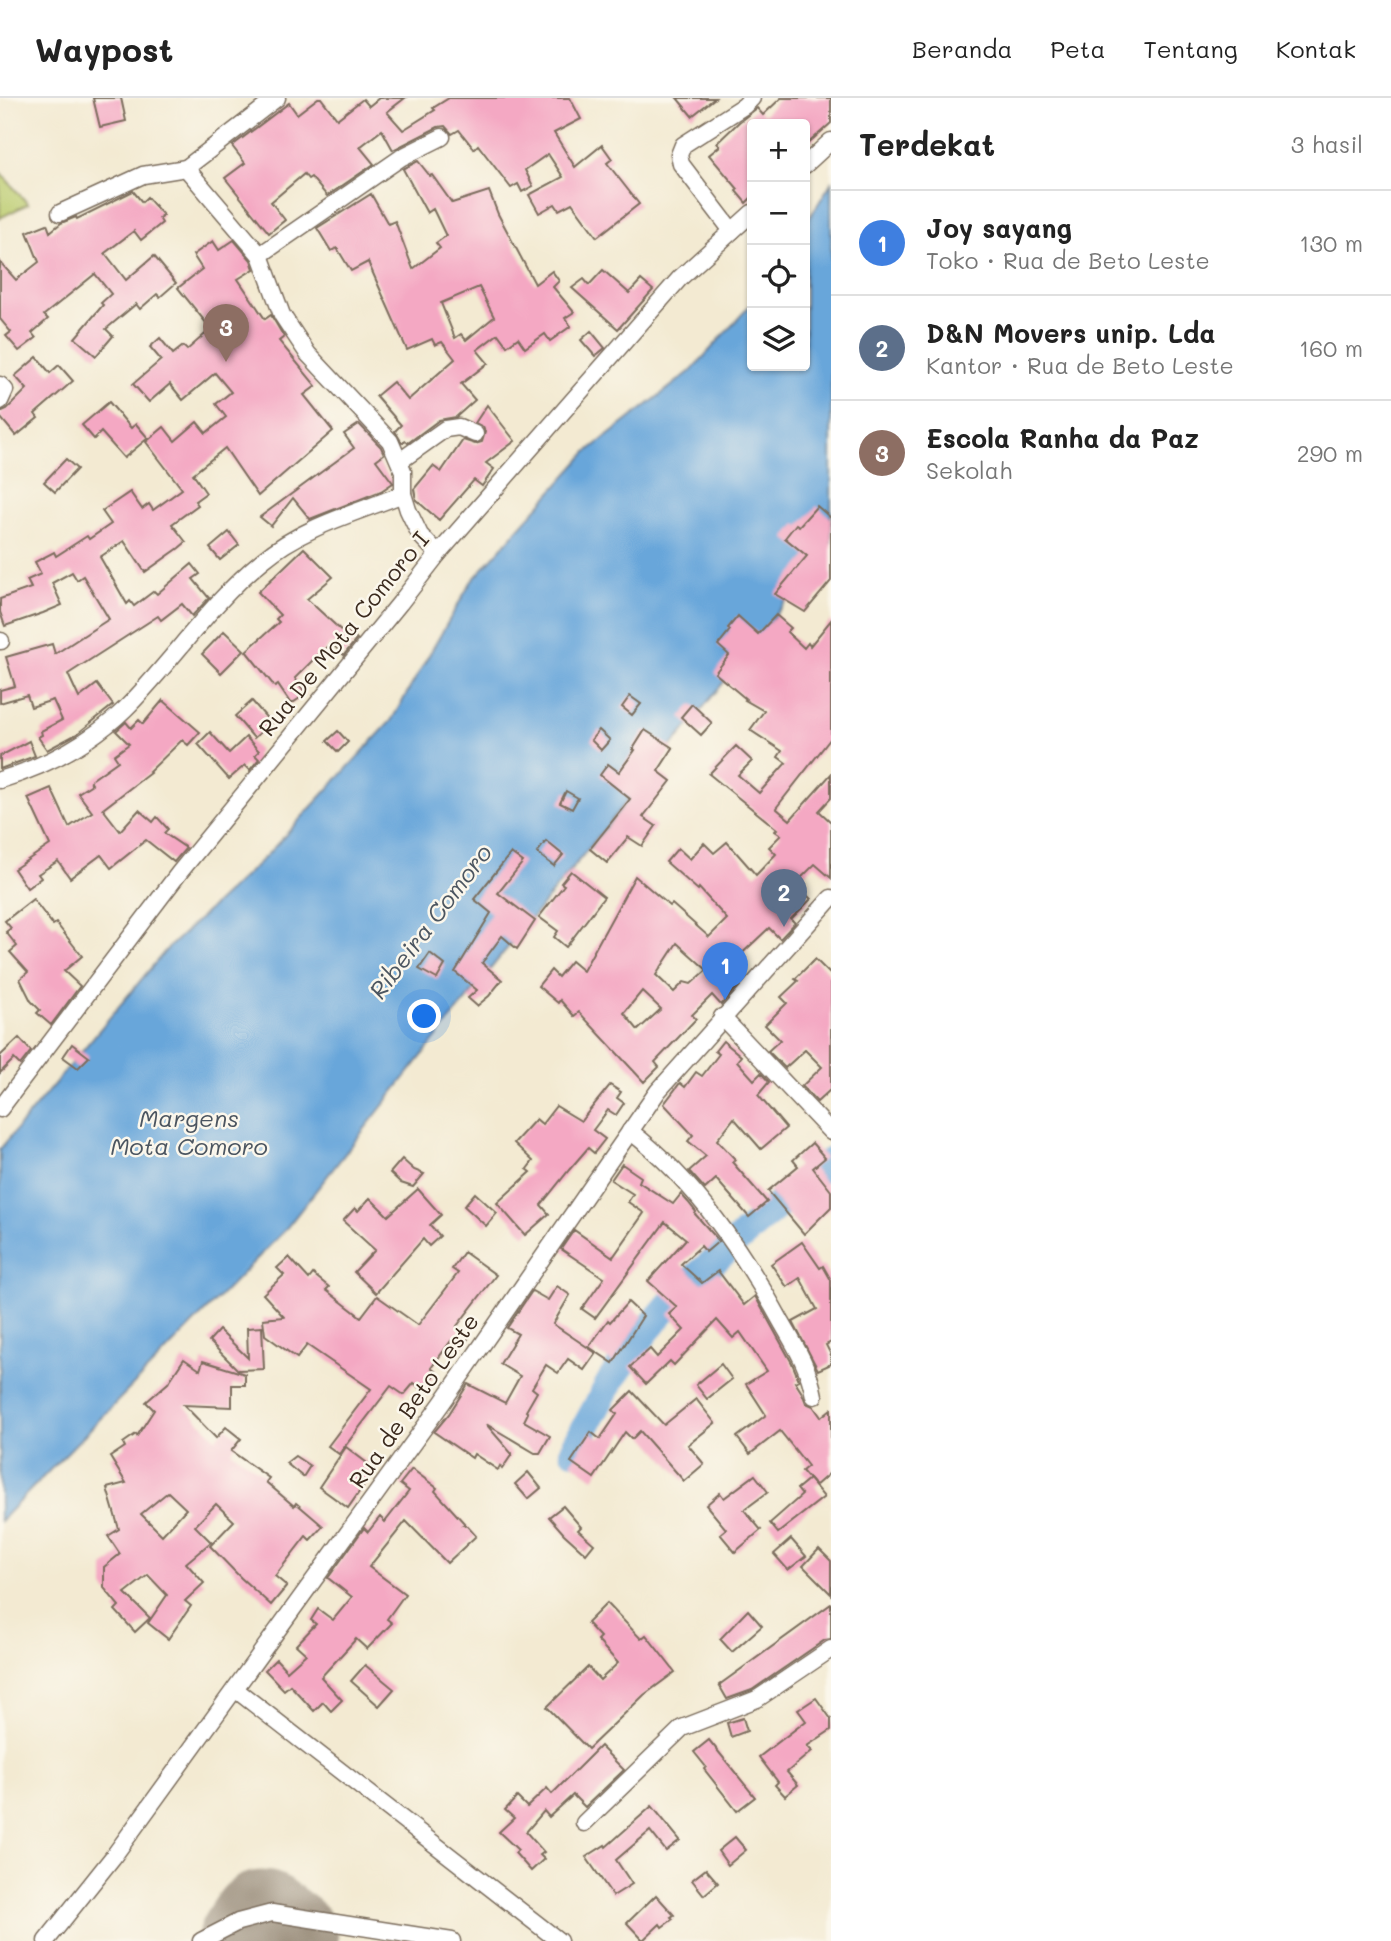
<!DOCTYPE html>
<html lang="id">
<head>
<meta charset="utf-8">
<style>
	body { margin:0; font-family:Mali,sans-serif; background:#f2f2f2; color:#222 }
	.controls { position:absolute; right:21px; top:21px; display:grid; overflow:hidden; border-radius:7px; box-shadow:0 2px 5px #0004 }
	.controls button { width:63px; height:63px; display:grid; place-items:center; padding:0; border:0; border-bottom:2px solid #e0e0e0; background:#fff; color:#222; font:35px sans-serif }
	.you { position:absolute; left:425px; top:919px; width:24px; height:24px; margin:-18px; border:5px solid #fff; border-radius:50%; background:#1a73e8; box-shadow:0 0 0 10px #1a73e833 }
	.badge { display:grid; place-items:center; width:46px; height:46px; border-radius:50%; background:#db2777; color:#fff; font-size:23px; font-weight:700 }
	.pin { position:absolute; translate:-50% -58px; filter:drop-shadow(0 2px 4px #0008) }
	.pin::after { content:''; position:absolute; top:37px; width:24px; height:21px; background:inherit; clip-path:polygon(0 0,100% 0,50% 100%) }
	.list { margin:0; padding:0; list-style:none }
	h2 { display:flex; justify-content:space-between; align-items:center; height:91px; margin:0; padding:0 28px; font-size:30px }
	h2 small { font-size:23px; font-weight:400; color:#767676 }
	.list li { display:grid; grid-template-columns:46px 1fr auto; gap:21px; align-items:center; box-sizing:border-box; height:105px; padding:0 28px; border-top:2px solid #e0e0e0 }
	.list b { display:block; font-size:26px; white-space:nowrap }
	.list p { margin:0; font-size:23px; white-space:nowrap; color:#767676 }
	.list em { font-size:23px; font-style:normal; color:#767676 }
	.icon { flex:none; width:38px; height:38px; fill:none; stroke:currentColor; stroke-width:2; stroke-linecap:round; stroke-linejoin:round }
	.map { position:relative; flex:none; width:831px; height:1843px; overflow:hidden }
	header { display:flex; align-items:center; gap:42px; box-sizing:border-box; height:98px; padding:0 35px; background:#fff; border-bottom:2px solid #e0e0e0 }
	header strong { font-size:33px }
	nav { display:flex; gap:38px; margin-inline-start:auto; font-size:24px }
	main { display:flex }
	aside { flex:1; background:#fff }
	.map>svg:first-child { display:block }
	.green { fill:#bccc6f; stroke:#7c7b46; stroke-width:2 }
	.water { fill:#68a6da; stroke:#52687c; stroke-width:2 }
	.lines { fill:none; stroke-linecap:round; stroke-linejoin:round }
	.river { stroke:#68a6da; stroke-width:28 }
	.runway { stroke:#978a78; stroke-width:105 }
	.building { fill:#f4a8c3; fill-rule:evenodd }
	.minor-casing { stroke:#7b6d5d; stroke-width:19 }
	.minor { stroke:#fff; stroke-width:16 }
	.labels { text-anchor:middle; stroke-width:5; stroke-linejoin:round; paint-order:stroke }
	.street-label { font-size:23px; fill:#3b2a1e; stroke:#fbf7ec }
	.water-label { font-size:24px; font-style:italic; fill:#4b5560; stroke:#fbf7ec }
</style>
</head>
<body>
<header>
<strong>Waypost</strong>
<nav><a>Beranda</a><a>Peta</a><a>Tentang</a><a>Kontak</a></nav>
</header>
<main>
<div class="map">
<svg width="831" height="1843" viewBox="0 0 831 1843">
	<rect width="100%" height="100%" fill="#fbf7ec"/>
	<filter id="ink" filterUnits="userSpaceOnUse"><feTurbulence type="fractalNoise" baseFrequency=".0143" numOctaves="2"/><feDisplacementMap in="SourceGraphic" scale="14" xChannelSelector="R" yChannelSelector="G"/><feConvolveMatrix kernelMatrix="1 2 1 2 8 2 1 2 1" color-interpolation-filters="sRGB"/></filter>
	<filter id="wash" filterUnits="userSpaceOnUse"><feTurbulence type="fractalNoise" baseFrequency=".00686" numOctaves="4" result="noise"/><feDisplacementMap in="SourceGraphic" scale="28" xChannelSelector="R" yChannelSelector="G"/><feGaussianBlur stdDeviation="1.57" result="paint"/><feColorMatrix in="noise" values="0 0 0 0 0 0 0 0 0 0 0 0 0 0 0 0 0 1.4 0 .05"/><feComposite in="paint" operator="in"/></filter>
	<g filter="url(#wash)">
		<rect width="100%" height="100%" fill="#f3ead2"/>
		<path class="green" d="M0 74 28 106 0 120Z"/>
		<path class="water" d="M831 85V444L724 584 496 864 284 1133 0 1423V1051L166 852 266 758 391 623 471 484 587 354 692 272 752 205V268H805V127Z"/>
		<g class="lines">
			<path class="river" d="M573 1352 611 1282 645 1235 675 1200 698 1177 808 1081 831 1063"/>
			<path class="runway" d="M250 1843 262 1825 286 1843"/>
		</g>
		<g id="blocks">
			<g class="building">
				<path d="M93 0H121L126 23 100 29Z"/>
				<path d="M318 0H321L337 21 363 1 369 8 379 0H405L387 14 403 32 435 12 433 10 449 0H570L581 21 554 35 575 69 602 47 612 61 607 65 639 106 597 139 572 105 559 112 555 106 539 115 529 97 563 79 548 56 525 72 533 88 522 94 518 86 511 90 478 47 474 51 459 32 452 36 445 28 438 29 393 52 382 32 360 49 374 66 327 98 311 79 308 81 304 76 271 104 285 122 269 135 225 80 245 65 232 48 289 5 297 16Z"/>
				<path d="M677 0H715L692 18Z"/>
				<path d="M781 0H831V25L805 48V26H752V99L746 105 736 93 738 91 709 57 720 48 717 45 739 24 757 10 763 17Z"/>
				<path d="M418 63 430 78 432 77 452 105 489 93 498 116 535 186 552 173 559 183 553 189 574 214 565 220 571 228 550 243 545 236 525 250 518 240 507 248 498 236 477 252 488 265 461 286 475 302 456 319 439 322 408 345 406 343 402 345 395 333 401 327 376 298 393 284 408 302 455 261 442 244 435 247 432 241 407 252 368 164 351 173 337 150 331 153 317 130 371 96 388 126 395 123 413 171 440 150 436 145 446 138 433 111 427 115 403 71ZM479 189 494 219 466 242 461 236 455 240 441 205Z"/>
				<path d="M133 93 142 104 147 99 163 117 159 120 162 125 141 142 134 133 105 155 126 182 154 158 176 185 160 199 157 196 140 211 136 206 106 231 113 238 96 258 75 240 103 207 101 205 111 196 95 176 44 217 48 221 32 235 36 240 19 253 6 238 11 234 0 221V164L16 182 39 164 27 134 47 126 50 134 61 125 76 119 77 121Z"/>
				<path d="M234 142 251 162 254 171 238 181 265 221 271 217 284 239 279 243 316 288 304 297 333 333 258 398 225 350 193 376 206 395 195 403 198 407 172 426 186 444 179 450 145 474 124 443 100 459 127 506 130 503 134 508 154 493 157 496 192 466 200 476 193 481 209 500 192 518 182 506 161 522 158 518 68 576 79 600 97 586 113 607 77 636 47 652 38 639 42 637 41 633 62 622 53 602 31 609 27 597 0 605V592L15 588 6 559 52 546 55 556 109 521 83 478 77 482 72 474 52 485 62 507 43 515 5 528 0 514V501L31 490 27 482 41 476 35 464 54 454 56 458 87 438 89 441 111 426 102 413 130 394 142 411 149 406 153 412 182 391 146 344 164 329 175 343 197 324 206 335 226 319 216 306 231 294 215 275 183 302 170 286 149 304 133 286 161 262 150 249 160 240 173 256 183 248 187 252 211 231 178 190 202 171 193 157 213 143 219 152Z"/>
				<path d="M603 172 629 195 641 182 653 192 618 231 572 190 584 181 589 187Z"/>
				<path d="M591 233 605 250 595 258 581 242Z"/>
				<path d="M37 259 50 275 59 267 73 283 35 316 38 320 16 338 0 319V314L7 311 27 291 15 278Z"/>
				<path d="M109 304 131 330 136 326 148 340 124 360 101 334 94 341 82 327Z"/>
				<path d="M487 307 515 343 486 365 494 371 482 388 474 382 439 422 416 402 414 391 433 368 441 374 463 342 475 346 482 344 485 334 483 329 475 325Z"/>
				<path d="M359 326 381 349 384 356 376 362 393 385 381 393 310 421 293 400 271 428 260 419 354 350 344 336Z"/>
				<path d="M66 361 77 371 55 394 44 384Z"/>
				<path d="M817 408 831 420V483L805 514 775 496 807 458 785 440 796 426 799 428Z"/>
				<path d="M229 434 239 447 220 462 210 450Z"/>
				<path d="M304 450 333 479 307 501 344 535 347 532 357 541 344 557 331 545 320 558 318 557 295 580 306 596 291 606 278 587 275 589 246 553 279 524 276 521 280 517 258 494Z"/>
				<path d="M776 517 791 530 787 534 804 550 808 545 810 548 831 522V640L776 710 790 722 831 676V700L819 713 831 724V780L815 766 795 786 811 801 791 821 795 825 780 841 769 830 734 863 725 874 739 887 721 907 712 897 692 917 696 921 655 964 659 969 644 984 579 914 574 918 560 902 558 905 538 888 551 872 558 879 571 863 583 873 635 778 670 808 672 806 709 839 727 821 699 790 698 792 666 764 678 750 690 761 704 745 714 755 727 744 756 777 776 756 769 749 781 737 775 733 777 731 709 676 736 648 752 663 738 677 759 695 786 665 778 659 782 653 750 632 764 613 745 602 746 601 715 575 729 557 718 547 730 532 728 530 738 518 758 536ZM677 845 707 872 691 886 684 884 674 894 656 877ZM642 893 661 911 638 932 624 915Z"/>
				<path d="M224 533 244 552 221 575 202 556Z"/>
				<path d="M630 598 641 606 632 617 622 609Z"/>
				<path d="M163 602 200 634 188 647 182 642 149 674 150 675 103 711 120 733 139 712 153 724 157 719 168 731 164 735 186 750 174 764 146 742 111 770 101 757 70 780 58 763 38 776 41 780 27 790 14 771 50 747 28 700 51 690 69 729 92 714 78 695 92 686 90 683 118 663 114 657 129 646 116 633 126 624 131 630 139 622 143 626Z"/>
				<path d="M252 603 271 625 254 640 235 618Z"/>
				<path d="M692 606 712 625 701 637 681 619Z"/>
				<path d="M599 632 610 642 601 652 591 642Z"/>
				<path d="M645 632 673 650 658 673 671 683 643 719 656 728 642 748 628 739 607 765 590 751 630 701 600 677 608 666 619 674 635 652 633 651Z"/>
				<path d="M338 633 348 644 338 654 327 643Z"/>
				<path d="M210 634 229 655 246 639 259 653 255 657 259 661 250 672 245 667 229 681 198 646Z"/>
				<path d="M29 643 35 658 0 671V658Z"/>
				<path d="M566 693 578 700 572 711 560 705Z"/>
				<path d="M546 743 563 757 554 768 537 755Z"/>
				<path d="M511 755 523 764 498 795 535 823 517 851 502 838 482 865 502 882 489 898 477 908 468 900 477 892 455 874 491 815 474 801Z"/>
				<path d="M571 773 604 799 566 849 554 839 558 833 539 819 564 787 561 785Z"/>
				<path d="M33 801 53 827 56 825 82 858 64 873 80 888 51 927 37 915 40 912 31 903 20 881 28 874 10 854 17 848 6 834 11 830 5 823Z"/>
				<path d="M430 855 445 867 437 881 419 871Z"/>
				<path d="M815 861 831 877V991L817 1004 802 988 822 969 805 952 785 970 768 953 780 942 765 927 787 905 781 899 798 883 795 881Z"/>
				<path d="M19 940 31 953 20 967 14 961 0 975V958Z"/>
				<path d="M723 943 741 958 737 963 754 982 761 975 769 984 758 997 786 1030 761 1051 734 1020 717 1042 735 1061 732 1064 767 1104 749 1119 716 1081 705 1091 689 1073 706 1058 688 1043 693 1037 664 1006 680 985 685 989 696 974 702 978 719 956 715 953Z"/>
				<path d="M72 946 89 959 78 970 63 959Z"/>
				<path d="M610 987 621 994 617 1000 624 1005 616 1017 608 1012 593 1032 605 1041 594 1055 588 1050 569 1072 541 1107 549 1116 525 1137 497 1105 531 1074 527 1071 533 1063 514 1045 536 1021 542 1026 556 1008 581 1023Z"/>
				<path d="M812 1045 825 1060 813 1070 831 1093V1109L804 1136 768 1093 798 1068 793 1062Z"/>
				<path d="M402 1061 414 1072 424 1076 413 1089 401 1085 390 1075Z"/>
				<path d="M622 1066 641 1079 639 1084 673 1106 681 1096 688 1104 696 1114 695 1116 719 1143 706 1154 701 1148 681 1166 702 1185 718 1173 744 1207 755 1198 792 1265 799 1282 795 1284 802 1295 806 1305 813 1308 821 1319 831 1311V1374L815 1388 802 1373 808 1368 780 1333 750 1356 737 1339 766 1317 746 1286 767 1273 740 1234 733 1240 717 1222 674 1267 670 1263 646 1286 630 1269 650 1251 657 1259 684 1232 669 1216 677 1209 648 1183 686 1141 665 1124 595 1220 582 1211 604 1180 561 1151 574 1132 613 1159 644 1115 628 1104 633 1096 611 1082Z"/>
				<path d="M418 1091 441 1117 430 1127 440 1138 429 1148 423 1141 376 1195 354 1174 375 1152 343 1123 355 1110 358 1113 370 1100 388 1118Z"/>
				<path d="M475 1095 497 1115 486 1128 464 1108Z"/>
				<path d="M802 1144 820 1170 823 1168 831 1182V1244L826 1247 831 1257V1266L818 1272 793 1224 817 1211 800 1180 787 1189 771 1166Z"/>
				<path d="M464 1154 496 1177 457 1228 470 1238 461 1250 451 1243 431 1270 436 1274 423 1292 414 1285 404 1297 391 1288 339 1356 328 1348 371 1291 307 1247 297 1260 265 1237 263 1221 284 1219 263 1196 284 1177 277 1170 289 1159 309 1181 313 1176 329 1189 326 1192 361 1219 377 1198 418 1227 458 1175 452 1171Z"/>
				<path d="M557 1188 570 1197 553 1226 596 1255 584 1272 568 1261 558 1275 546 1267 532 1290 537 1294 526 1313 528 1315 524 1323 550 1338 540 1355H535L486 1326 512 1356 502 1371 500 1368 498 1372 474 1356 472 1360 434 1334 449 1316 468 1286 505 1305 520 1278 500 1266 518 1236 507 1230 532 1193 548 1202Z"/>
				<path d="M628 1204 643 1218 613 1265 589 1249 608 1222 610 1224Z"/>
				<path d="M262 1229 264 1271 238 1272 209 1243 219 1232 248 1260 247 1230Z"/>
				<path d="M184 1261 200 1272 203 1263 245 1276V1287H232V1309L184 1307 216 1340 226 1329 241 1341 231 1353 269 1380 266 1384 294 1408 296 1405 323 1428 310 1442 306 1438 275 1478 287 1488 271 1507 241 1480 210 1448 234 1423 216 1406 195 1428 211 1444 186 1465 204 1485 185 1503 191 1508 168 1541 148 1525 167 1497 148 1477 125 1495 150 1520 135 1534 115 1512 119 1508 104 1490V1469L120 1456 108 1438 119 1431 107 1390 126 1385 110 1359 125 1349 123 1345 136 1336 137 1338 154 1312 146 1304 168 1285ZM168 1394 186 1411 162 1437 141 1416Z"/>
				<path d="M721 1266 732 1281 707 1301 696 1287Z"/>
				<path d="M632 1293 664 1327 696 1301 715 1325 688 1347 704 1366 684 1383 640 1333 632 1341 625 1334 594 1380 571 1364 591 1334 600 1341 617 1316 613 1312Z"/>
				<path d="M346 1349 375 1371 348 1410 319 1389Z"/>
				<path d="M295 1358 310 1368 303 1379 286 1365Z"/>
				<path d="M412 1371 437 1390 435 1393 465 1426 463 1427 467 1428 476 1438 447 1465 406 1423 369 1469 405 1496 387 1521 392 1525 367 1551 356 1541 321 1579 342 1602 331 1613 323 1604 314 1613 290 1587 284 1592 265 1572 276 1561 287 1573 306 1556 296 1547 316 1526 311 1522 318 1511 333 1522 352 1499 328 1480 364 1430 368 1434 380 1419 385 1424 409 1393 400 1386Z"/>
				<path d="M528 1374 541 1390 528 1401 515 1386Z"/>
				<path d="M755 1377 768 1394 744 1412 761 1432 735 1454 720 1436 726 1431 706 1407 720 1395 724 1400Z"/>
				<path d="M809 1381 824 1399 778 1435 770 1425 802 1397 797 1391Z"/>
				<path d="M563 1408 581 1429 578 1432 594 1446 586 1456 564 1436 549 1419Z"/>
				<path d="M791 1441 806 1458 788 1472 774 1456Z"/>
				<path d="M819 1451 831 1463V1496L803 1468Z"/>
				<path d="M607 1505 641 1541 646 1537 675 1574 644 1597 588 1651 547 1609 588 1569 600 1582 618 1565 597 1542 600 1539 587 1525Z"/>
				<path d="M831 1506V1541L825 1542 752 1592 727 1601 719 1587Z"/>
				<path d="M748 1512 762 1528 732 1554 720 1541Z"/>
				<path d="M365 1567 394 1591 379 1608 351 1583Z"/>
				<path d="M816 1600 831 1621V1632L807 1648 812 1653 787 1674 798 1687 785 1698 775 1687 778 1684 759 1659 806 1623 798 1612Z"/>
				<path d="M743 1620 747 1633 731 1639 727 1625Z"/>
				<path d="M709 1642 755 1699 737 1713 704 1671 706 1669 694 1654Z"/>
				<path d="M600 1648 624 1672 585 1709 573 1697 549 1719 544 1713 526 1734 544 1754 540 1757 544 1761 531 1773 515 1755 518 1752 499 1734 514 1720 505 1712 517 1699 527 1709 547 1690 552 1696Z"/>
				<path d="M652 1708 680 1742 666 1753 650 1733 616 1762 632 1786 613 1798 586 1759 605 1747 606 1749Z"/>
				<path d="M735 1739 746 1752 728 1767 718 1753Z"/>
				<path d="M706 1771 718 1785 704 1797 692 1782Z"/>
				<path d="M656 1797 674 1817 671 1819 673 1821 662 1829 660 1826 643 1842 627 1825Z"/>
			</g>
		</g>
	</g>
	<g filter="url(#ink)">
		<use href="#blocks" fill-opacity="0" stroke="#7b6d5d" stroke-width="2"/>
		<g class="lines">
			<g class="minor-casing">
				<g id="minor">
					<path d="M277 0 186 70 260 157 282 217 308 256 390 343 403 373V396L408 412 420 437 438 456"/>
					<path d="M805 67 831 43"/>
					<path d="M60 115 143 77 186 70"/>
					<path d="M732 133 681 66 679 57 683 47 744 8 752 0"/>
					<path d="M260 157 402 59 442 39"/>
					<path d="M0 287 5 292 0 303"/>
					<path d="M400 363 445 331 459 329 475 336"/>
					<path d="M0 543H1"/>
					<path d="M0 682C46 668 90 645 125 611 173 563 210 505 263 462 302 429 356 415 403 396"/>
					<path d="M722 919 831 1034"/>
					<path d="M0 1011 179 775 400 505 438 456 680 180 752 115"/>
					<path d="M630 1033C695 1083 743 1154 782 1225 796 1249 809 1270 814 1298"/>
					<path d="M235 1591 559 1843"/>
					<path d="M584 1725 682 1630 757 1601 831 1551"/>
					<path d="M46 1843 113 1759 442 1305 658 993 831 800"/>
					<path d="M201 1843 238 1824 272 1815 452 1843"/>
				</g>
			</g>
			<use href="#minor" class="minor"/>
		</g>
	</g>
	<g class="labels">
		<g class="street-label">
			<text transform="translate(344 536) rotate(-51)" y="8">Rua De Mota Comoro I</text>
			<text transform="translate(414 1303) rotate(-55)" y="8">Rua de Beto Leste</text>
		</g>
		<g class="water-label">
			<text transform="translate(431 824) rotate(-53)" y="8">Ribeira Comoro</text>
			<text x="189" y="1029">Margens<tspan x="189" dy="28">Mota Comoro</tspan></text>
		</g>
	</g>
</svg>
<div class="controls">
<button>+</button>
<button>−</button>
<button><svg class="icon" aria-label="locate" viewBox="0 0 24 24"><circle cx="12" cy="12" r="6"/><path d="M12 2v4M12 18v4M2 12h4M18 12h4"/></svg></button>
<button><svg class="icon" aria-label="layers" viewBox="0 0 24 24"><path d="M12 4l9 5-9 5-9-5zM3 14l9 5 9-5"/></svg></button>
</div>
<div class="you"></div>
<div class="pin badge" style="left:725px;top:902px;background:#3f7fe0">1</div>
<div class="pin badge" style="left:784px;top:829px;background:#5c6f8a">2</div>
<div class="pin badge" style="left:226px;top:264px;background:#8d6e63">3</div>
</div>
<aside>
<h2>Terdekat<small>3 hasil</small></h2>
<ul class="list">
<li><span class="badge" style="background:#3f7fe0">1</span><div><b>Joy sayang</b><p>Toko · Rua de Beto Leste</p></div><em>130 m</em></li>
<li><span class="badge" style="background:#5c6f8a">2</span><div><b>D&amp;N Movers unip. Lda</b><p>Kantor · Rua de Beto Leste</p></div><em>160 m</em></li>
<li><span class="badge" style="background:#8d6e63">3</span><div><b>Escola Ranha da Paz</b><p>Sekolah</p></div><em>290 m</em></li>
</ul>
</aside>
</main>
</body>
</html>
